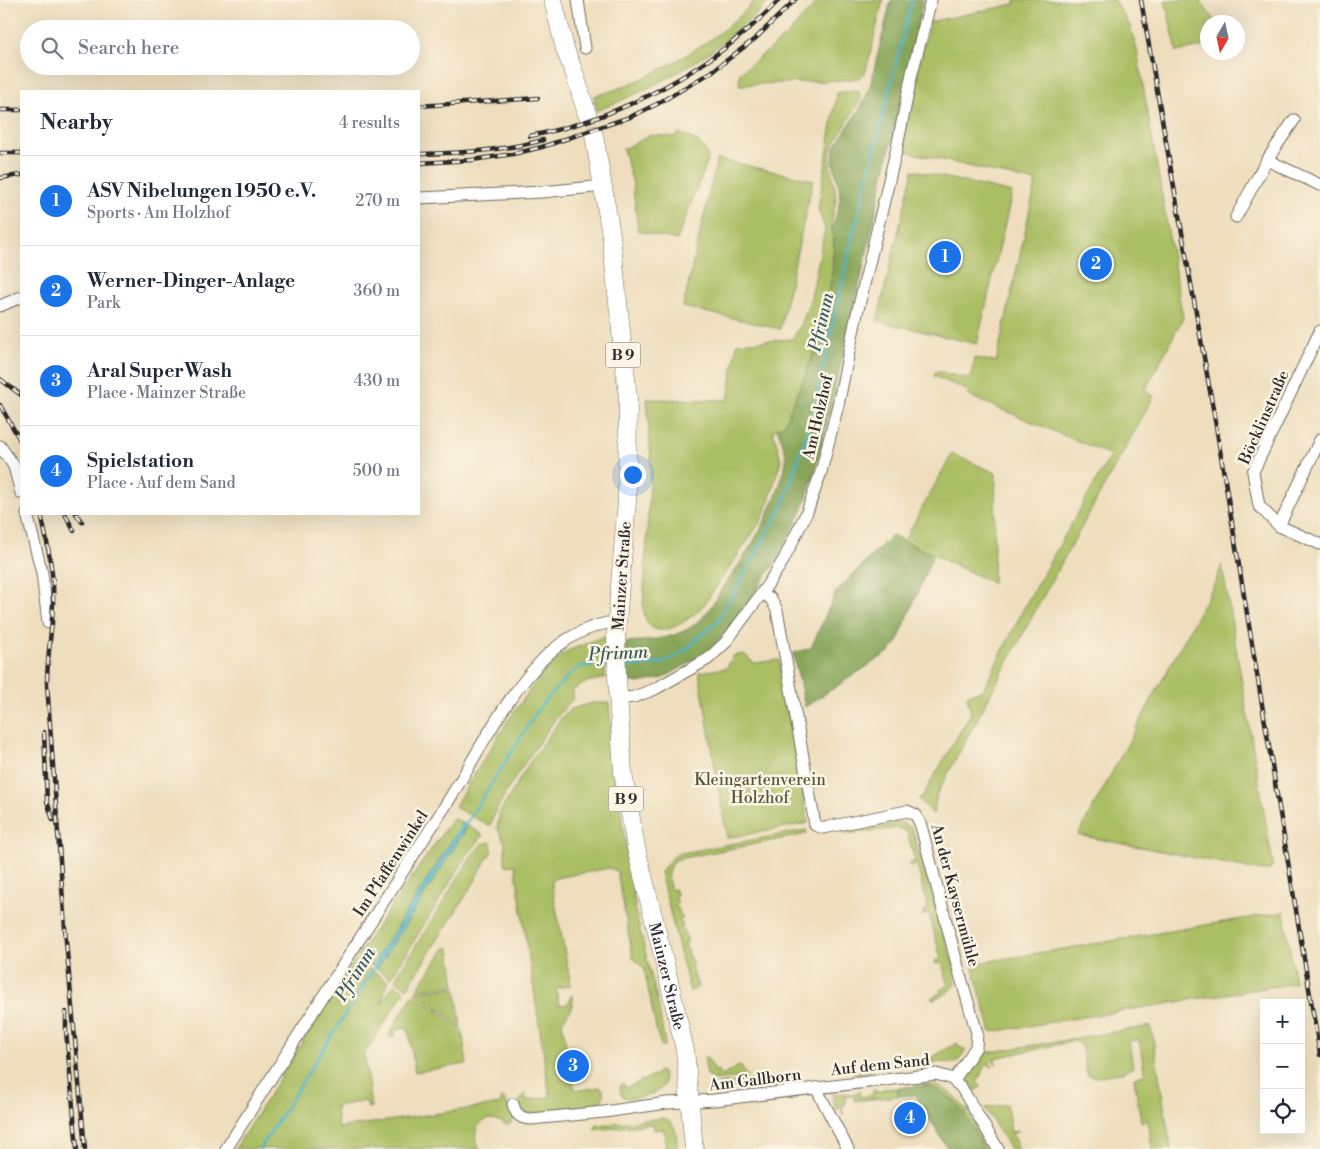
<!DOCTYPE html>
<html lang="en">
<head>
<meta charset="utf-8">
<style>
	body { margin:0; font-family:"Libre Bodoni",serif; background:#f2f2f3; color:#1f2937 }
	.controls { position:absolute; right:15px; bottom:15px; display:grid; overflow:hidden; border-radius:0px; box-shadow:0 5px 20px #0002 }
	.controls button { width:45px; height:45px; display:grid; place-items:center; padding:0; border:0; border-bottom:1px solid #e0e1e3; background:#fff; color:#1f2937; font:25px sans-serif }
	.compass { position:absolute; left:1200px; top:15px; width:45px; height:45px; border-radius:50%; background:#fff; box-shadow:0 5px 20px #0002; rotate:189deg }
	.you { position:absolute; left:632px; top:474px; width:18px; height:18px; margin:-12px; border:4px solid #fff; border-radius:50%; background:#1a73e8; box-shadow:0 0 0 8px #1a73e833 }
	.badge { display:grid; place-items:center; width:32px; height:32px; border-radius:50%; background:#1a73e8; color:#fff; font-size:16px; font-weight:700 }
	.pin { position:absolute; translate:-50% -50%; border:2px solid #fff; box-shadow:0 1px 5px #0006 }
	.list { margin:0; padding:0; list-style:none }
	h2 { display:flex; justify-content:space-between; align-items:center; height:65px; margin:0; padding:0 20px; font-size:21px }
	h2 small { font-size:16px; font-weight:400; color:#747a83 }
	.list li { display:grid; grid-template-columns:32px 1fr auto; gap:15px; align-items:center; box-sizing:border-box; height:90px; padding:0 20px; border-top:1px solid #e0e1e3 }
	.list b { display:block; font-size:19px; white-space:nowrap }
	.list p { margin:0; font-size:16px; white-space:nowrap; color:#747a83 }
	.list em { font-size:16px; font-style:normal; color:#747a83 }
	.icon { flex:none; width:28px; height:28px; fill:none; stroke:currentColor; stroke-width:2; stroke-linecap:round; stroke-linejoin:round }
	.map { position:relative; flex:none; width:1320px; height:1149px; overflow:hidden }
	.search { position:absolute; background:#fff; box-shadow:0 5px 20px #0002; left:20px; top:20px; width:400px; height:55px; display:flex; align-items:center; gap:12px; box-sizing:border-box; padding:0 18px; border-radius:28px; color:#747a83; font-size:19px }
	.panel { position:absolute; background:#fff; box-shadow:0 5px 20px #0002; left:20px; top:90px; width:400px; height:425px; border-radius:0px }
	.map>svg:first-child { display:block }
	.green { fill:#aabe63; stroke:#6a7447 }
	.forest { fill:#87a559; stroke:#596842 }
	.water { fill:#48b4c4; stroke:#3a7078 }
	.lines { fill:none; stroke-linecap:round; stroke-linejoin:round }
	.stream { stroke:#48b4c4; stroke-width:2.5 }
	.street-casing { stroke:#6f6a5e; stroke-width:13 }
	.primary-casing { stroke:#6f6a5e; stroke-width:19 }
	.street { stroke:#fff; stroke-width:11 }
	.primary { stroke:#fff; stroke-width:18 }
	.rail-casing { stroke:#2b2b2b; stroke-width:4.5 }
	.rail { stroke:#fcf5e5; stroke-width:2.5; stroke-dasharray:8; stroke-linecap:butt }
	.labels { text-anchor:middle; stroke-width:5; stroke-linejoin:round; paint-order:stroke }
	.shield { fill:#fcf5e5; stroke:#6a6863; stroke-width:1 }
	.shield-label { font-size:15px; font-weight:bold; fill:#2b2b2b }
	.street-label { font-size:16px; fill:#2b2b2b; stroke:#fcf5e5 }
	.park-label { font-size:16px; fill:#51573c; stroke:#fcf5e5 }
	.water-label { font-size:18px; font-style:italic; fill:#355b61; stroke:#fcf5e5 }
</style>
</head>
<body>
<div class="map">
<svg width="1320" height="1149" viewBox="0 0 1320 1149">
	<rect width="100%" height="100%" fill="#fcf5e5"/>
	<filter id="ink" filterUnits="userSpaceOnUse"><feTurbulence type="fractalNoise" baseFrequency=".02" numOctaves="2"/><feDisplacementMap in="SourceGraphic" scale="10" xChannelSelector="R" yChannelSelector="G"/><feConvolveMatrix kernelMatrix="1 2 1 2 8 2 1 2 1" color-interpolation-filters="sRGB"/></filter>
	<filter id="wash" filterUnits="userSpaceOnUse"><feTurbulence type="fractalNoise" baseFrequency=".0096" numOctaves="4" result="noise"/><feDisplacementMap in="SourceGraphic" scale="20" xChannelSelector="R" yChannelSelector="G"/><feGaussianBlur stdDeviation="1.12" result="paint"/><feColorMatrix in="noise" values="0 0 0 0 0 0 0 0 0 0 0 0 0 0 0 0 0 1.4 0 .05"/><feComposite in="paint" operator="in"/></filter>
	<g filter="url(#wash)">
		<rect width="100%" height="100%" fill="#eedebd"/>
		<g class="green">
			<path d="M755 0H771C722 51 662 85 596 111L594 96C644 84 723 39 755 0Z"/>
			<path d="M819 0H883L866 71 859 78 844 80 739 85 740 73 785 37Z"/>
			<path d="M1015 0H1114L1130 26 1137 50 1183 318 1145 391 1154 396 1039 604 946 777 937 794 933 814 918 799 922 797 971 713 967 695 983 690 1028 600 1111 455 967 395 969 391 934 376 936 371 970 379 975 358 996 362 1036 182 900 150 929 22 1015 4Z"/>
			<path d="M1165 0H1199L1216 22H1208L1207 46 1177 52Z"/>
			<path d="M854 90 859 92 861 99 831 149 830 165 835 188 836 199 831 225 834 239 832 277 812 358 784 425 773 430 781 460 770 498 761 521 704 605C693 617 658 645 646 620 645 617 644 612 643 608L651 464 647 399 728 400 737 343 792 339 802 323 811 297 825 229 818 209 837 93Z"/>
			<path d="M679 133C691 138 708 144 708 160L677 240 638 231 632 180 623 149 651 135 675 137Z"/>
			<path d="M717 159 813 180 780 329 683 307Z"/>
			<path d="M913 170 1012 193 977 344 877 321Z"/>
			<path d="M952 454 996 473 993 583 904 541Z"/>
			<path d="M1222 565 1273 865 1270 870 1263 871 1078 835 1215 583Z"/>
			<path d="M604 636 605 678 587 682 573 690V699C558 713 547 731 535 748 519 772 501 797 490 825H488L456 808V804L509 719 541 675 565 652Z"/>
			<path d="M744 654 754 663 779 660 808 823 727 838 699 672 727 668 733 656Z"/>
			<path d="M592 703H609L615 776 637 918 658 1004 665 1044 664 1046H661L657 1033 644 968 633 958 617 871 609 868 556 878 552 881V886L571 985 556 989 559 1005 568 1004 571 996H573C574 1007 568 1013 562 1022L568 1056H565L569 1079H572L575 1089 580 1090 599 1087 603 1089C605 1098 601 1104 594 1107L531 1114C519 1112 515 1102 525 1094L526 1100 550 1097 515 865 506 866 505 864V843L497 827 500 812 530 762 562 717 571 709Z"/>
			<path d="M453 818 463 823 372 966 357 956Z"/>
			<path d="M900 822 912 828 955 971C958 989 949 993 934 999L931 998 941 992 940 990 948 984 942 963 936 964 935 961 941 959 929 914 923 915V912L928 910 917 865 910 866V863L915 861 907 832 899 828 845 834 843 832Z"/>
			<path d="M468 826 483 835 466 857 391 978 377 969Z"/>
			<path d="M806 830 807 834 678 859C665 867 667 877 671 890L674 889 678 895 675 897 678 903 675 905 683 918 680 920 683 926 681 927 688 941 685 943 688 954 693 964 691 966 698 987 690 992 660 872 676 854Z"/>
			<path d="M491 842 492 851 476 877 477 878 407 988 396 981 397 976 473 854 482 844Z"/>
			<path d="M1284 912 1295 983 991 1032 972 964Z"/>
			<path d="M445 948H450L455 986 417 989Z"/>
			<path d="M355 959 388 981 381 1004 394 984 405 991 363 1056 365 1058 371 1107 368 1108 366 1101 336 1106 338 1128 501 1104V1097C509 1102 508 1111 514 1118L512 1123 507 1125C502 1123 498 1120 492 1119 476 1119 471 1138 480 1149H235Z"/>
			<path d="M456 988 461 1028 441 1010 414 993 416 991Z"/>
			<path d="M413 995 440 1012 462 1031 467 1064 415 1072 408 1028 395 1030V1037H390L388 1035Z"/>
			<path d="M1151 1026 1171 1149H1152L1148 1121 1141 1122 1134 1077 1145 1075 1139 1040 1129 1041 1133 1067 1124 1072 1094 1077 1088 1075 1086 1071 1081 1045 1075 1041 995 1058 996 1064 991 1060 989 1062 993 1067 987 1064 977 1082 982 1086 976 1091 969 1082 971 1073 985 1053Z"/>
			<path d="M957 1043 959 1046 966 1051 956 1063 931 1062 876 1068 860 1074H852L876 1063 931 1058Z"/>
			<path d="M704 1057H707L715 1071 718 1070 722 1076 740 1065 747 1077 712 1080 707 1075Z"/>
			<path d="M658 1071 662 1072C663 1076 665 1080 664 1084 660 1095 630 1102 622 1096L620 1090 621 1084H624L626 1088 659 1073Z"/>
			<path d="M791 1077 782 1083 715 1088 718 1084Z"/>
			<path d="M930 1084C961 1089 974 1125 989 1149H984C966 1119 961 1095 924 1085Z"/>
			<path d="M897 1088 899 1096 854 1101 855 1096 845 1095V1105L842 1106 843 1116 841 1107 836 1110 833 1100 832 1094 844 1093 855 1095 856 1092 859 1091 860 1097 873 1095V1090H875L876 1092 883 1091V1089Z"/>
			<path d="M1007 1104 1011 1132 1018 1131 1012 1134 1019 1149H1010L985 1108Z"/>
			<path d="M663 1118C677 1122 677 1136 677 1149H666L664 1129 654 1130 653 1124 594 1130 597 1125Z"/>
		</g>
		<g class="forest">
			<path d="M891 0H923L855 305 816 468 803 509 778 558 734 625 705 654 663 678 639 683 628 681 624 676 625 644 628 642C651 640 674 639 694 625 706 617 714 601 722 589 744 558 765 527 778 490 781 480 785 471 786 461 787 451 780 438 777 428L784 425 812 358 832 277 834 239 832 229 838 210 840 198 839 186 833 163 834 148 864 102 870 86Z"/>
			<path d="M892 535 933 555 897 643 889 652 805 707 793 653 811 648 836 592Z"/>
			<path d="M924 1085C960 1095 967 1119 984 1149H954L952 1146 947 1148 916 1095 899 1096 897 1088Z"/>
		</g>
		<path class="water" d="M463 823 468 826 377 969 372 966Z"/>
		<g class="lines">
			<g class="stream">
				<path d="M624 666H642L664 662 682 653 718 621 783 505 811 421 853 234 912 0"/>
				<path d="M464 827 542 704 572 672 582 666H611"/>
				<path d="M260 1149 376 966"/>
			</g>
		</g>
	</g>
	<g filter="url(#ink)">
		<g class="lines">
			<g class="street-casing">
				<g id="street">
					<path d="M578 0 585 48"/>
					<path d="M1267 160 1320 185"/>
					<path d="M419 198 542 192 604 186"/>
					<path d="M1236 217 1267 160 1294 120"/>
					<path d="M0 306 21 297"/>
					<path d="M1320 331 1253 472 1259 506 1279 526 1320 544"/>
					<path d="M0 446 14 466 21 493"/>
					<path d="M27 514 42 573 48 623"/>
					<path d="M1279 526 1320 440"/>
					<path d="M762 593 771 599 777 610 815 825 823 828 907 811 916 815 921 826 959 971 977 1033 976 1047 954 1080"/>
					<path d="M618 699 634 697 655 689 708 659 725 643 762 593 783 561 807 512 821 472 838 405 856 318 897 147 912 73 931 0"/>
					<path d="M816 1088 848 1149"/>
					<path d="M513 1104C515 1114 521 1119 531 1119L604 1112 667 1103 714 1100 936 1074 950 1078 961 1087 998 1149"/>
					<path d="M226 1149C298 1036 369 923 442 811 473 763 497 710 535 668 553 646 579 629 607 623"/>
				</g>
			</g>
			<g class="primary-casing">
				<g id="primary">
					<path d="M553 0 565 49 575 75 587 114"/>
					<path id="s1" d="M594 135 611 235 628 398 627 501 616 633 617 678 623 773 636 848 664 960 685 1050 694 1149"/>
				</g>
			</g>
			<use href="#street" class="street"/>
			<use href="#primary" class="primary"/>
			<g class="rail-casing">
				<g id="rail">
					<path d="M1141 0 1214 414 1320 1055"/>
					<path d="M419 106 538 98"/>
					<path d="M0 110H21"/>
					<path d="M530 136C623 118 714 68 779 0"/>
					<path d="M0 153H21"/>
					<path d="M419 154C460 153 503 151 543 140"/>
					<path d="M419 163 472 160 513 154 542 147 630 117 657 104 710 73 756 38 795 0"/>
					<path d="M0 178 21 175"/>
					<path d="M0 379 21 395"/>
					<path d="M0 405 21 442"/>
					<path d="M41 514C46 536 51 560 53 583 55 617 47 650 47 684L66 941 85 1149"/>
					<path d="M65 514 74 531"/>
					<path d="M76 514 82 522"/>
					<path d="M44 732 47 801 53 820"/>
					<path d="M66 1012V1031L77 1149"/>
				</g>
			</g>
			<use href="#rail" class="rail"/>
		</g>
	</g>
	<g class="labels">
		<g class="shield">
			<rect x="605.5" y="342.5" width="35" height="25" rx="4"/>
			<rect x="608.5" y="786.5" width="35" height="25" rx="4"/>
		</g>
		<g class="shield-label">
			<text x="623" y="360">B 9</text>
			<text x="626" y="804">B 9</text>
		</g>
		<g class="street-label">
			<text transform="translate(817 417) rotate(-77)" y="6">Am Holzhof</text>
			<text transform="translate(1263 417) rotate(-66)" y="6">Böcklinstraße</text>
			<text transform="translate(621 576) rotate(-86)" y="6">Mainzer Straße</text>
			<text transform="translate(390 863) rotate(-57)" y="6">Im Pfaffenwinkel</text>
			<text transform="translate(956 895) rotate(75)" y="6">An der Kaysermühle</text>
			<text dy="6" stroke="none"><textPath href="#s1" startOffset="849">Mainzer Straße</textPath></text>
			<text transform="translate(880 1064) rotate(-6)" y="6">Auf dem Sand</text>
			<text transform="translate(755 1079) rotate(-7)" y="6">Am Gallborn</text>
		</g>
		<g class="park-label">
			<text x="760" y="785">Kleingartenverein<tspan x="760" dy="18">Holzhof</tspan></text>
		</g>
		<g class="water-label">
			<text transform="translate(821 322) rotate(-77)" y="6">Pfrimm</text>
			<text transform="translate(618 653) rotate(-3)" y="6">Pfrimm</text>
			<text transform="translate(355 974) rotate(-58)" y="6">Pfrimm</text>
		</g>
	</g>
</svg>
<div class="controls">
<button>+</button>
<button>−</button>
<button><svg class="icon" aria-label="locate" viewBox="0 0 24 24"><circle cx="12" cy="12" r="6"/><path d="M12 2v4M12 18v4M2 12h4M18 12h4"/></svg></button>
</div>
<svg class="compass" viewBox="-18 -18 36 36"><path d="M0-13l5 13h-10z" fill="#e53935"/><path d="M0 13l5-13h-10z" fill="#747a83"/></svg>
<div class="you"></div>
<div class="pin badge" style="left:945px;top:257px">1</div>
<div class="pin badge" style="left:1096px;top:264px">2</div>
<div class="pin badge" style="left:573px;top:1066px">3</div>
<div class="pin badge" style="left:910px;top:1118px">4</div>
<div class="search"><svg class="icon" aria-label="search" viewBox="0 0 24 24"><circle cx="10" cy="10" r="6"/><path d="M15 15l6 6"/></svg>Search here</div>
<section class="panel">
<h2>Nearby<small>4 results</small></h2>
<ul class="list">
<li><span class="badge">1</span><div><b>ASV Nibelungen 1950 e.V.</b><p>Sports · Am Holzhof</p></div><em>270 m</em></li>
<li><span class="badge">2</span><div><b>Werner-Dinger-Anlage</b><p>Park</p></div><em>360 m</em></li>
<li><span class="badge">3</span><div><b>Aral SuperWash</b><p>Place · Mainzer Straße</p></div><em>430 m</em></li>
<li><span class="badge">4</span><div><b>Spielstation</b><p>Place · Auf dem Sand</p></div><em>500 m</em></li>
</ul>
</section>
</div>
</body>
</html>
